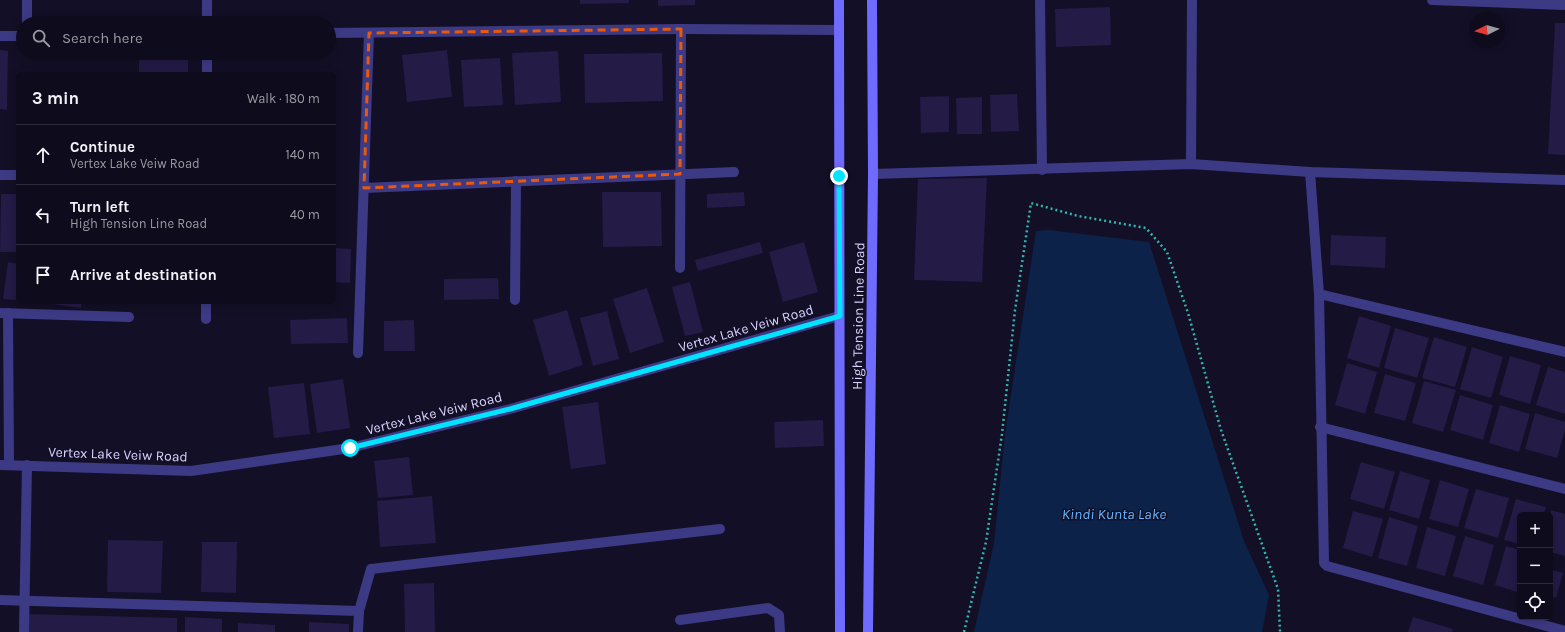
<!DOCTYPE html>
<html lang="en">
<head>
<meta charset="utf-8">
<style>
	body { margin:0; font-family:Karla,sans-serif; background:#171425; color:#f1f3f6 }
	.controls { position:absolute; right:12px; bottom:12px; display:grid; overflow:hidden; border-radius:6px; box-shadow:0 2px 10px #0003 }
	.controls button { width:36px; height:36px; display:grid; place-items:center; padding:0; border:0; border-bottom:1px solid #2e2b3b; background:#0e0b1c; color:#f1f3f6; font:20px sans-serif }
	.compass { position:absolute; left:1469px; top:12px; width:36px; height:36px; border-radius:50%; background:#0e0b1c; box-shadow:0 2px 10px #0003; rotate:265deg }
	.stop { position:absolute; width:12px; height:12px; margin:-9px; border:3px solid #00e5ff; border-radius:50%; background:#fff }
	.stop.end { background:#00e5ff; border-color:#fff; box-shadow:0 1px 4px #0008 }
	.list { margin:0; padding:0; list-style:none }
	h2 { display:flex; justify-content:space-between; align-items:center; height:52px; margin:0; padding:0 16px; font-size:17px }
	h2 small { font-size:13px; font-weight:400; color:#9b9ba3 }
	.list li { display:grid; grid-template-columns:26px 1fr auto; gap:12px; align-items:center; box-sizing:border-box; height:60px; padding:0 16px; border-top:1px solid #2e2b3b }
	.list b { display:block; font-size:15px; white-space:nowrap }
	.list p { margin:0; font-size:13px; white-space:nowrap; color:#9b9ba3 }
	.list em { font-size:13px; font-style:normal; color:#9b9ba3 }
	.icon { flex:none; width:22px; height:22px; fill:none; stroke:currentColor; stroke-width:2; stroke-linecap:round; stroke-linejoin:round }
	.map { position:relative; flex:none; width:1565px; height:632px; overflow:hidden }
	.search { position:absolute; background:#0e0b1c; box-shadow:0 2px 10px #0003; left:16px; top:16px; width:320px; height:44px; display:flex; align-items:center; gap:10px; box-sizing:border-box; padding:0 14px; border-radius:22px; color:#9b9ba3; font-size:15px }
	.panel { position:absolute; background:#0e0b1c; box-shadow:0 2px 10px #0003; left:16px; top:72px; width:320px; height:232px; border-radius:6px }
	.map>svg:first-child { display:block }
	.water { fill:#0c2248 }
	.building { fill:#241b47 }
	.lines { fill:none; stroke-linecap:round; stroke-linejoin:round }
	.path { stroke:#2fb8b0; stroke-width:2.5; stroke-dasharray:2 3; stroke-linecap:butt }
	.minor { stroke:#3d3a85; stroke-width:10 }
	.tertiary { stroke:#3d3a85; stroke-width:10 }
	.secondary { stroke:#6f6bff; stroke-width:10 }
	.route { stroke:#00e5ff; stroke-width:5 }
	.marked { fill:none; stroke:#e8590c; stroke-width:3; stroke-dasharray:8 5; stroke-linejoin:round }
	.labels { text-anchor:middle; stroke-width:3; stroke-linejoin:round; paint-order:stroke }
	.street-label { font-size:14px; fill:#d9d4ff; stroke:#130f26 }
	.water-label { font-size:15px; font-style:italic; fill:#62b6ff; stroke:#130f26 }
</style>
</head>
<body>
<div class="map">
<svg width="1565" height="632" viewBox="0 0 1565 632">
	<rect width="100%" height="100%" fill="#130f26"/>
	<path class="water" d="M1049 230 1149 242 1244 541 1269 595 1262 632H974L994 543 1005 434 1036 231Z"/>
	<g class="building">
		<path d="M580 0H629V3L580 4Z"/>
		<path d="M658 0H695V5L658 6Z"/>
		<path d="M1110 7 1111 45 1056 47 1055 9Z"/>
		<path d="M1555 23H1565V155L1548 154Z"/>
		<path d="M0 50 8 51 7 110 0 109Z"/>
		<path d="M447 50 452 97 407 102 402 55Z"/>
		<path d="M558 51 561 102 515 105 512 53Z"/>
		<path d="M662 53 663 101 585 103 584 54Z"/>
		<path d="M139 56 188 57V74H139Z"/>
		<path d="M500 58 503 105 464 107 461 60Z"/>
		<path d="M1017 94 1019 131 991 132 990 95Z"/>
		<path d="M949 96V132L921 133 920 97Z"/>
		<path d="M982 97V134H957L956 98Z"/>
		<path d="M987 178 982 282 914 280 918 179Z"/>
		<path d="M602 192H661L662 246 603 247Z"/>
		<path d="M744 192 745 206 707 208V194Z"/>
		<path d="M1 194H18V252H0Z"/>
		<path d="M1331 235 1386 237 1385 268 1330 265Z"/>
		<path d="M760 242 763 253 698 271 695 260Z"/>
		<path d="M804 242 818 292 783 302 769 252Z"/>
		<path d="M334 248 351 249 350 283 334 282Z"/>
		<path d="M8 262 18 264V300L3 299Z"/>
		<path d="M498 278 499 299 444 300V279Z"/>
		<path d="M690 282 703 332 685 336 672 287Z"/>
		<path d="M647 288 664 342 630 353 613 299Z"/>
		<path d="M38 302H82L81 308Z"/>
		<path d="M567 310 583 365 549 376 533 320Z"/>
		<path d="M607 311 619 359 593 366 580 318Z"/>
		<path d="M1359 316 1391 326 1379 368 1347 358Z"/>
		<path d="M347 318 348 343 291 344 290 320Z"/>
		<path d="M414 320 415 351H384V321Z"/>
		<path d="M1395 328 1429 338 1417 378 1384 368Z"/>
		<path d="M1434 337 1467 347 1455 387 1422 378Z"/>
		<path d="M1472 347 1503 357 1491 398 1460 389Z"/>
		<path d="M1510 356 1541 365 1530 404 1499 395Z"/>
		<path d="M1347 363 1377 372 1365 414 1335 405Z"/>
		<path d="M1548 367 1565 372V414L1536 405Z"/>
		<path d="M1385 374 1416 383 1405 421 1374 413Z"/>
		<path d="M343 379 350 428 317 433 310 384Z"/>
		<path d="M1424 381 1456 390 1443 432 1412 423Z"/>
		<path d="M304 383 310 434 274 438 268 387Z"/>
		<path d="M1460 395 1493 405 1483 440 1450 430Z"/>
		<path d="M598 402 606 464 571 469 562 407Z"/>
		<path d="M1500 405 1530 414 1519 452 1489 443Z"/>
		<path d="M1535 413 1565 422V430L1557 458 1525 449Z"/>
		<path d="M823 420 824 446 775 448 774 422Z"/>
		<path d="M409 457 413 495 378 498 374 461Z"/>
		<path d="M1361 462 1395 472 1384 509 1350 499Z"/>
		<path d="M1400 471 1430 480 1419 519 1389 510Z"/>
		<path d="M1440 480 1469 489 1458 527 1429 519Z"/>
		<path d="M1476 489 1509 498 1498 538 1464 528Z"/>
		<path d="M432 496 436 543 380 547 377 501Z"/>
		<path d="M1516 499 1546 507 1544 515H1520V544L1504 540Z"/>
		<path d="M1551 510 1565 514V556L1550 552Z"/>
		<path d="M1353 511 1383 519 1372 557 1343 548Z"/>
		<path d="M1389 517 1418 526 1407 566 1378 558Z"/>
		<path d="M1427 527 1456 536 1445 576 1416 568Z"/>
		<path d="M1465 536 1494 545 1483 585 1453 576Z"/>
		<path d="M108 540 163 541 161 593 107 592Z"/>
		<path d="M202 542H237L236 593 201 592Z"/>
		<path d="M1506 546 1520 550V593L1495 585Z"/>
		<path d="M1550 569 1563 573 1556 598 1550 596Z"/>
		<path d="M434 583 435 632H405L404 584Z"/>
		<path d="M27 614 177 618V632H27Z"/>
		<path d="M185 617 222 619V632H185Z"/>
		<path d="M1413 617 1453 629 1452 632H1408Z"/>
		<path d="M309 622 349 624V632H309Z"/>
		<path d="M238 623 275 625V632H238Z"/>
	</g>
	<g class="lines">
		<path class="path" d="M964 632 986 542 1002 434 1015 310 1031 203 1078 216 1146 228 1167 252 1188 313 1221 430 1278 589 1280 632"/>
		<g class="minor">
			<path d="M27 0V23"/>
			<path d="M1040 0 1042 170"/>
			<path d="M1432 0 1565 5"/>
			<path d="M207 23V0"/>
			<path d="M329 33 681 29 838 30"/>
			<path d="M0 36H23"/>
			<path d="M207 74V53"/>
			<path d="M1191 164 1192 0"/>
			<path d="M1310 172 1319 294 1324 563 1327 566 1565 631"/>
			<path d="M0 175H18"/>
			<path d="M364 188 734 172"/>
			<path d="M680 268 681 29"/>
			<path d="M1319 294 1565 352"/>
			<path d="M515 300 516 181"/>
			<path d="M0 313 129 317"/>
			<path d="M8 313 9 465"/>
			<path d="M206 319V302"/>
			<path d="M358 353 369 33"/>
			<path d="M1320 427 1565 489"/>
			<path d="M0 465 191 471 350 448 510 409 839 316"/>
			<path d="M0 600 359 611"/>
			<path d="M680 620 768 608 779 615 780 632"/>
			<path d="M24 632 27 465"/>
			<path d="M358 632 359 611 371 569 720 529"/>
		</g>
		<path class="tertiary" d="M873 174 1191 164 1310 172 1565 180"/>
		<g class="secondary">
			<path d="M839 0 840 632"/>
			<path d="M868 632 873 174 872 0"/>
		</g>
	</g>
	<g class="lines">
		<path class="route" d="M350 448 510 409 840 316 839 176"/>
	</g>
	<path class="marked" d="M681 29 680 174 364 188 369 33Z"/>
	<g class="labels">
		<g class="street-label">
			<text transform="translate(858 316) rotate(-89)" y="5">High Tension Line Road</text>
			<text transform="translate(746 328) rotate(-16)" y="5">Vertex Lake Veiw Road</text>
			<text transform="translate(434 413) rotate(-14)" y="5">Vertex Lake Veiw Road</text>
			<text transform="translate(118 454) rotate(2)" y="5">Vertex Lake Veiw Road</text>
		</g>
		<g class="water-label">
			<text x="1114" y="519">Kindi Kunta Lake</text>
		</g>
	</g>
</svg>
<div class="controls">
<button>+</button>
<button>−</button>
<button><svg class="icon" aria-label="locate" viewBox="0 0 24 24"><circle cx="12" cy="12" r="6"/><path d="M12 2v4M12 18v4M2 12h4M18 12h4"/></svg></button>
</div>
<svg class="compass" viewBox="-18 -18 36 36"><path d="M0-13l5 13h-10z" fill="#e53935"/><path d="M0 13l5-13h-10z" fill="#9b9ba3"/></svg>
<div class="stop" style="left:350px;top:448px"></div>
<div class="stop end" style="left:839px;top:176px"></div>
<div class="search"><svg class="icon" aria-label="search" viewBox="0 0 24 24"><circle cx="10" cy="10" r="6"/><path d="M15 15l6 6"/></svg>Search here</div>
<section class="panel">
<h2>3 min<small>Walk · 180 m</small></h2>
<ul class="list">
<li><svg class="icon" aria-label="ahead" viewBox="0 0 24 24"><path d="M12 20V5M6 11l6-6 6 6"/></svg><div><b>Continue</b><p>Vertex Lake Veiw Road</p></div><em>140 m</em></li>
<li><svg class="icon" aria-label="left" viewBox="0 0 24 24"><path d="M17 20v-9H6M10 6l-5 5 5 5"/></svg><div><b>Turn left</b><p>High Tension Line Road</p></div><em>40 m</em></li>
<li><svg class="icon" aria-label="arrive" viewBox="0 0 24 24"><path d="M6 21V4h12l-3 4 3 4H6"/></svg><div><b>Arrive at destination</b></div></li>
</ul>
</section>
</div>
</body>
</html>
